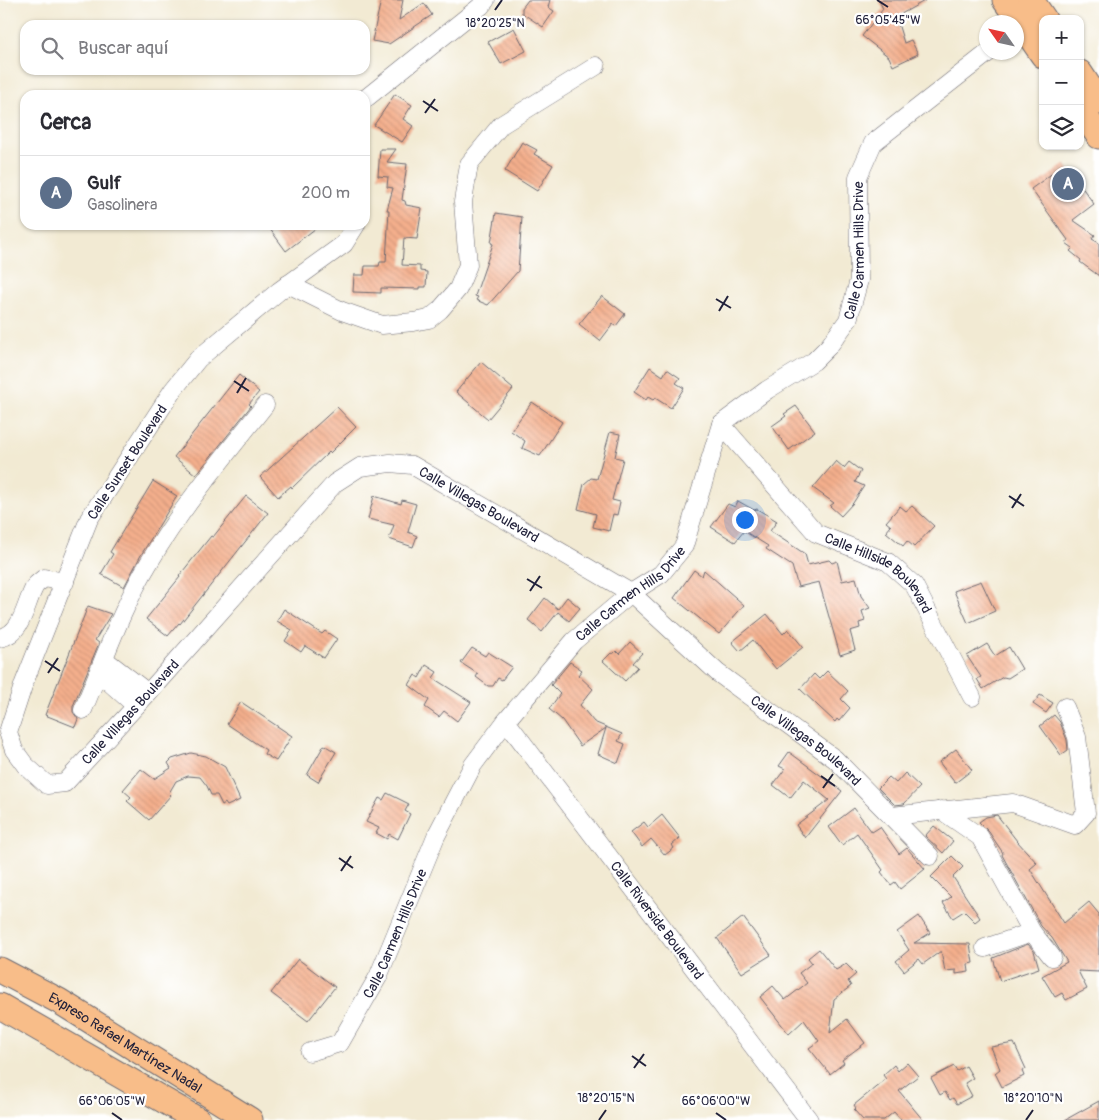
<!DOCTYPE html>
<html lang="es">
<head>
<meta charset="utf-8">
<style>
	body { margin:0; font-family:Pangolin,sans-serif; background:#f2f2f3; color:#2b2b33 }
	.controls { position:absolute; right:15px; top:15px; display:grid; overflow:hidden; border-radius:10px; box-shadow:0 1px 4px #0004 }
	.controls button { width:45px; height:45px; display:grid; place-items:center; padding:0; border:0; border-bottom:1px solid #e1e1e2; background:#fff; color:#2b2b33; font:25px sans-serif }
	.compass { position:absolute; left:979px; top:15px; width:45px; height:45px; border-radius:50%; background:#fff; box-shadow:0 1px 4px #0004; rotate:304deg }
	.you { position:absolute; left:744px; top:519px; width:18px; height:18px; margin:-12px; border:4px solid #fff; border-radius:50%; background:#1a73e8; box-shadow:0 0 0 8px #1a73e833 }
	.badge { display:grid; place-items:center; width:32px; height:32px; border-radius:50%; background:#b5179e; color:#fff; font-size:16px; font-weight:700 }
	.pin { position:absolute; translate:-50% -50%; border:2px solid #fff; box-shadow:0 1px 5px #0006 }
	.list { margin:0; padding:0; list-style:none }
	h2 { display:flex; justify-content:space-between; align-items:center; height:65px; margin:0; padding:0 20px; font-size:21px }
	h2 small { font-size:16px; font-weight:400; color:#7c7c81 }
	.list li { display:grid; grid-template-columns:32px 1fr auto; gap:15px; align-items:center; box-sizing:border-box; height:75px; padding:0 20px; border-top:1px solid #e1e1e2 }
	.list b { display:block; font-size:19px; white-space:nowrap }
	.list p { margin:0; font-size:16px; white-space:nowrap; color:#7c7c81 }
	.list em { font-size:16px; font-style:normal; color:#7c7c81 }
	.icon { flex:none; width:28px; height:28px; fill:none; stroke:currentColor; stroke-width:2; stroke-linecap:round; stroke-linejoin:round }
	.map { position:relative; flex:none; width:1099px; height:1120px; overflow:hidden }
	.search { position:absolute; background:#fff; box-shadow:0 1px 4px #0004; left:20px; top:20px; width:350px; height:55px; display:flex; align-items:center; gap:12px; box-sizing:border-box; padding:0 18px; border-radius:15px; color:#7c7c81; font-size:19px }
	.panel { position:absolute; background:#fff; box-shadow:0 1px 4px #0004; left:20px; top:90px; width:350px; height:140px; border-radius:15px }
	.map>svg:first-child { display:block }
	.building { fill:url(#building-back-hatch) }
	.lines { fill:none; stroke-linecap:round; stroke-linejoin:round }
	.minor-casing { stroke:#6b6870; stroke-width:19 }
	.highway-casing { stroke:#6b6870; stroke-width:27 }
	.minor { stroke:#fff; stroke-width:18 }
	.highway { stroke:#f8bd89; stroke-width:25 }
	.ticks { fill:none; stroke:#22223b; stroke-width:2 }
	.labels { text-anchor:middle; stroke-width:4.5; stroke-linejoin:round; paint-order:stroke }
	.street-label { font-size:14px; fill:#22223b; stroke:#fff }
	.ticks-label { font-size:12px; text-anchor:middle; fill:#22223b; stroke:#fff; stroke-width:4.5; stroke-linejoin:round; paint-order:stroke }
</style>
</head>
<body>
<div class="map">
<svg width="1099" height="1120" viewBox="0 0 1099 1120">
	<defs>
		<pattern id="building-back-hatch" width="6" height="6" patternUnits="userSpaceOnUse" patternTransform="scale(1.25)"><rect width="6" height="6" fill="#f4af8c"/><path d="M-1 5l2 2M0 0l6 6M5-1l2 2" fill="none" stroke="#d1967a"/></pattern>
	</defs>
	<rect width="100%" height="100%" fill="#fff"/>
	<filter id="ink" filterUnits="userSpaceOnUse"><feTurbulence type="fractalNoise" baseFrequency=".02" numOctaves="2"/><feDisplacementMap in="SourceGraphic" scale="10" xChannelSelector="R" yChannelSelector="G"/><feConvolveMatrix kernelMatrix="1 2 1 2 8 2 1 2 1" color-interpolation-filters="sRGB"/></filter>
	<filter id="wash" filterUnits="userSpaceOnUse"><feTurbulence type="fractalNoise" baseFrequency=".0096" numOctaves="4" result="noise"/><feDisplacementMap in="SourceGraphic" scale="20" xChannelSelector="R" yChannelSelector="G"/><feGaussianBlur stdDeviation="1.12" result="paint"/><feColorMatrix in="noise" values="0 0 0 0 0 0 0 0 0 0 0 0 0 0 0 0 0 1.4 0 .05"/><feComposite in="paint" operator="in"/></filter>
	<g filter="url(#wash)">
		<rect width="100%" height="100%" fill="#f2ead3"/>
		<g id="blocks">
			<g class="building">
				<path d="M381 0H403L399 20 424 3 432 15 389 44 372 41Z"/>
				<path d="M528 0H550L548 7 554 11 543 27 522 13V8Z"/>
				<path d="M879 0H926L896 17 904 43 911 40 918 54 893 66 889 57 862 36 883 9Z"/>
				<path d="M514 28 526 51 501 64 488 42Z"/>
				<path d="M395 94 412 105 403 119 413 126 402 142 374 125Z"/>
				<path d="M522 142 537 150 534 154 553 165 537 191 505 171Z"/>
				<path d="M380 149H396L387 162 407 164 402 200 405 201 406 205 422 208 417 239 404 238 402 265 420 266V271L427 272 426 287H420V289L381 288V293L353 292 354 275H364L365 266H379L380 262H386L389 210H387L393 188 387 187 388 177 378 176Z"/>
				<path d="M1065 164 1094 204 1073 220 1095 235 1092 239 1099 243V276L1080 262 1081 260 1070 251 1073 248 1066 243 1068 240 1031 189Z"/>
				<path d="M496 213 522 217 518 271 488 305 476 300 478 297 475 296 493 244 491 243Z"/>
				<path d="M267 225H320L286 251Z"/>
				<path d="M602 296 625 314 616 326 613 324 600 341 579 324Z"/>
				<path d="M481 362 513 389 488 419 456 392Z"/>
				<path d="M650 367 663 376 667 369 680 378 676 383 684 388 671 408 655 398 653 400 648 397 646 400 634 392Z"/>
				<path d="M239 375 259 392 249 404 251 406 196 475 174 457Z"/>
				<path d="M532 402 562 422 540 456 522 448 525 441 511 431Z"/>
				<path d="M796 406 815 431 789 450 772 426 786 416 784 414Z"/>
				<path d="M337 407 356 427 330 453 329 452 292 488 291 486 278 497 260 477Z"/>
				<path d="M610 432 620 434 615 457 623 459 612 500 620 502 617 515 613 514 609 531 593 527 596 514 578 509 584 484 591 478 597 479Z"/>
				<path d="M836 461 844 468 849 462 861 471 855 482 864 486 853 503 841 516 830 506 834 503 813 488Z"/>
				<path d="M153 481 177 496 141 555 124 587 101 574 113 554 110 552Z"/>
				<path d="M246 496 268 513 180 624 179 623 168 636 146 619 180 577 179 576 211 536 213 537Z"/>
				<path d="M374 496 401 504 402 500 416 504 408 532 417 536 413 547 389 539 394 525 368 519Z"/>
				<path d="M738 501 754 510 757 509 777 521 770 531 805 554 808 565 829 560 832 563 837 561 842 581 856 578 861 596 870 608 862 611 865 621 859 623 860 628 850 631 855 650 840 655 819 582 798 587 792 566 766 549 768 546 744 531 735 542 711 527 728 504 735 507Z"/>
				<path d="M900 506 906 511 912 506 934 526 914 547 907 541 903 546 886 532 891 526 886 522Z"/>
				<path d="M694 570 702 576 704 570 744 605 719 634 674 598Z"/>
				<path d="M981 581 995 611 968 623 954 591Z"/>
				<path d="M567 597 580 608 569 621 558 612 542 632 528 620 545 598 558 609Z"/>
				<path d="M88 606 111 614 95 640 99 643 73 706V712L78 719 75 727 45 715Z"/>
				<path d="M284 609 322 634 325 631 337 639 324 658 305 646 301 652 285 641 292 630 277 621Z"/>
				<path d="M767 614 783 634 788 629 803 647 776 669 753 640 740 651 732 642Z"/>
				<path d="M630 642 642 653 633 663 638 667 625 681 603 661 611 653 613 654 616 651 619 654Z"/>
				<path d="M987 644 995 656 1009 647 1022 669 1008 678 1003 677 983 689 977 679 981 677 967 656Z"/>
				<path d="M472 648 485 656 488 652 512 667 502 680 498 678 493 686H488L476 677 478 674 461 663Z"/>
				<path d="M570 662 582 670 578 675 593 689 580 705 594 722 622 734 618 741 625 744 618 763 598 754 606 728 580 746 562 720 549 709 560 694 551 685Z"/>
				<path d="M426 665 437 672 433 678 471 702 457 721 444 711 439 717 425 707 429 700 409 685 415 675 419 678Z"/>
				<path d="M827 671 848 691 841 699 850 708 839 721 837 719 835 722 800 689 814 674 819 679Z"/>
				<path d="M1040 695 1053 703 1046 713 1033 704Z"/>
				<path d="M241 702 292 736 276 761 264 754 266 750 227 724Z"/>
				<path d="M1054 715 1060 722 1067 740 1068 750 1061 755 1040 726Z"/>
				<path d="M324 745 336 752 318 782 307 775Z"/>
				<path d="M956 749 972 770 955 783 939 762Z"/>
				<path d="M789 752 842 791 805 838 796 825 829 800 804 780 790 798 773 785 785 769 779 766Z"/>
				<path d="M191 753 206 756 225 767 240 800 227 806 225 803 222 805 217 795H211L207 786 200 777 188 776 176 781 169 793 171 795 149 820 127 801 131 797 123 790 141 769 154 779 171 768 168 763 172 759Z"/>
				<path d="M905 773 920 787 904 804 895 805 878 788 889 777 896 783Z"/>
				<path d="M387 793 409 804 405 811 410 814 398 839 389 834 387 839 376 833 379 828 366 822 379 798 383 800Z"/>
				<path d="M854 808 872 832 880 827 899 854 907 848 925 869 900 889 895 882 891 885 881 872 883 870 857 833 842 845 829 827Z"/>
				<path d="M662 815 680 838 672 845 674 848 665 855 651 839 642 847 631 832 644 822 648 827Z"/>
				<path d="M997 815 1017 841 1037 863 1030 869 1064 923 1089 902 1099 914V972L1078 971 1087 989 1066 1000 1062 993 1055 997 1042 976 1067 962 1052 938 1041 926 1002 855 1003 853 989 832 979 822 986 817Z"/>
				<path d="M934 826 953 841 943 853 925 836Z"/>
				<path d="M952 856 963 867 953 877 980 918 975 922 964 911 953 918 943 903 951 897 931 877Z"/>
				<path d="M919 916 930 933 914 943 970 944 973 963 968 964 969 972 956 974V970L945 971 941 951 923 964 919 959 904 971 896 961 909 950 897 932Z"/>
				<path d="M743 917 771 955 742 973 717 938Z"/>
				<path d="M1028 944 1034 951 1039 968 1000 981 993 958Z"/>
				<path d="M819 949 836 970 846 964 856 974 848 981 851 986 834 999 830 1033 847 1019 865 1043 842 1060 844 1063 830 1074 809 1048 819 1041 804 1020 789 1034 760 997 773 986 785 1000 807 983 799 973 812 963 808 958Z"/>
				<path d="M298 959 335 987 308 1021 271 993Z"/>
				<path d="M1014 1043 1026 1069 1022 1071 1024 1076 1002 1087 995 1073 1000 1069 991 1047Z"/>
				<path d="M907 1063 918 1076 899 1091 923 1120H901L894 1112 884 1120H863L854 1110 856 1108 854 1105 886 1079 883 1075 894 1065 898 1071Z"/>
				<path d="M954 1066 957 1071 966 1066 973 1078 965 1083 972 1096 957 1104 953 1098 950 1100 945 1092 940 1095 931 1078Z"/>
				<path d="M1099 1101V1120H1065Z"/>
			</g>
		</g>
	</g>
	<g filter="url(#ink)">
		<use href="#blocks" fill-opacity="0" stroke="#6b6870" stroke-width="1"/>
		<g class="lines">
			<g class="minor-casing">
				<g id="minor">
					<path d="M365 99 481 6 486 0"/>
					<path id="s1" d="M356 225 344 244 279 291 198 359 173 390 89 519 24 683 8 732 14 750 25 765 47 785 65 783 148 693 335 483 360 467 390 463 412 465 631 593 718 673 835 759 930 856"/>
					<path d="M288 284 342 311 382 325 413 322 429 319 440 310 458 289 468 265 463 202 469 164 501 125 596 66"/>
					<path id="s2" d="M721 424 816 533 888 562 914 585 972 697"/>
					<path d="M0 638C23 634 25 603 35 586 37 583 41 581 44 578L65 582"/>
					<path d="M104 659 148 693"/>
					<path d="M99 673 136 706"/>
					<path d="M83 710C104 660 122 607 150 561 183 505 225 456 265 405"/>
					<path id="s3" d="M506 721 809 1120"/>
					<path d="M941 810 980 837 1032 932 1052 957"/>
					<path d="M892 816 1013 803 1075 825 1086 813 1077 737 1065 707"/>
					<path d="M985 948 1032 932"/>
					<path id="s4" d="M310 1052 340 1043 378 977 436 836 473 765 506 721 574 641 631 593 661 574 684 546 721 424 767 390 814 361 829 346 848 320 859 280 858 177 873 143 989 52"/>
				</g>
			</g>
			<g class="highway-casing">
				<g id="highway">
					<path d="M1005 0 1043 55"/>
					<path d="M1031 0 1044 19"/>
					<path d="M1080 73 1099 102"/>
					<path d="M1080 109 1099 136"/>
					<path id="s5" d="M0 970 59 1001 250 1120"/>
					<path d="M0 1006 198 1120"/>
				</g>
			</g>
			<use href="#minor" class="minor"/>
			<use href="#highway" class="highway"/>
		</g>
	</g>
	<path class="ticks" d="M877 0 888 7M495 10 502 0M423 101 438 111M425 113 435 99M716 299 731 308M719 311 728 296M234 381 249 391M237 393 246 378M1009 496 1024 506M1012 508 1021 494M527 579 542 588M530 591 540 576M45 661 60 671M48 673 58 658M821 776 835 786M823 788 833 774M339 858 353 868M341 871 351 856M632 1056 646 1066M634 1068 644 1054M112 1113 122 1120M716 1113 726 1120M599 1120 606 1110M1026 1120 1033 1110"/>
	<g class="labels">
		<g class="street-label">
			<text dy="5" stroke="none"><textPath href="#s4" startOffset="1010">Calle Carmen Hills Drive</textPath></text>
			<text transform="translate(127 462) rotate(-57)" y="5">Calle Sunset Boulevard</text>
			<text dy="5" stroke="none"><textPath href="#s1" startOffset="1279">Calle Villegas Boulevard</textPath></text>
			<text dy="5" stroke="none"><textPath href="#s2" startOffset="221">Calle Hillside Boulevard</textPath></text>
			<text dy="5" stroke="none"><textPath href="#s4" startOffset="574">Calle Carmen Hills Drive</textPath></text>
			<text dy="5" stroke="none"><textPath href="#s1" startOffset="812">Calle Villegas Boulevard</textPath></text>
			<text dy="5" stroke="none"><textPath href="#s1" startOffset="1684">Calle Villegas Boulevard</textPath></text>
			<text dy="5" stroke="none"><textPath href="#s3" startOffset="250">Calle Riverside Boulevard</textPath></text>
			<text dy="5" stroke="none"><textPath href="#s4" startOffset="154">Calle Carmen Hills Drive</textPath></text>
			<text dy="5" stroke="none"><textPath href="#s5" startOffset="145">Expreso Rafael Martínez Nadal</textPath></text>
		</g>
	</g>
	<g class="ticks-label">
		<text x="888" y="24">66°05'45"W</text>
		<text x="495" y="27">18°20'25"N</text>
		<text x="606" y="1102">18°20'15"N</text>
		<text x="1033" y="1102">18°20'10"N</text>
		<text x="112" y="1105">66°06'05"W</text>
		<text x="716" y="1105">66°06'00"W</text>
	</g>
</svg>
<div class="controls">
<button>+</button>
<button>−</button>
<button><svg class="icon" aria-label="layers" viewBox="0 0 24 24"><path d="M12 4l9 5-9 5-9-5zM3 14l9 5 9-5"/></svg></button>
</div>
<svg class="compass" viewBox="-18 -18 36 36"><path d="M0-13l5 13h-10z" fill="#e53935"/><path d="M0 13l5-13h-10z" fill="#7c7c81"/></svg>
<div class="you"></div>
<div class="pin badge" style="left:1068px;top:184px;background:#5c6f8a">A</div>
<div class="search"><svg class="icon" aria-label="search" viewBox="0 0 24 24"><circle cx="10" cy="10" r="6"/><path d="M15 15l6 6"/></svg>Buscar aquí</div>
<section class="panel">
<h2>Cerca<small></small></h2>
<ul class="list">
<li><span class="badge" style="background:#5c6f8a">A</span><div><b>Gulf</b><p>Gasolinera</p></div><em>200 m</em></li>
</ul>
</section>
</div>
</body>
</html>
